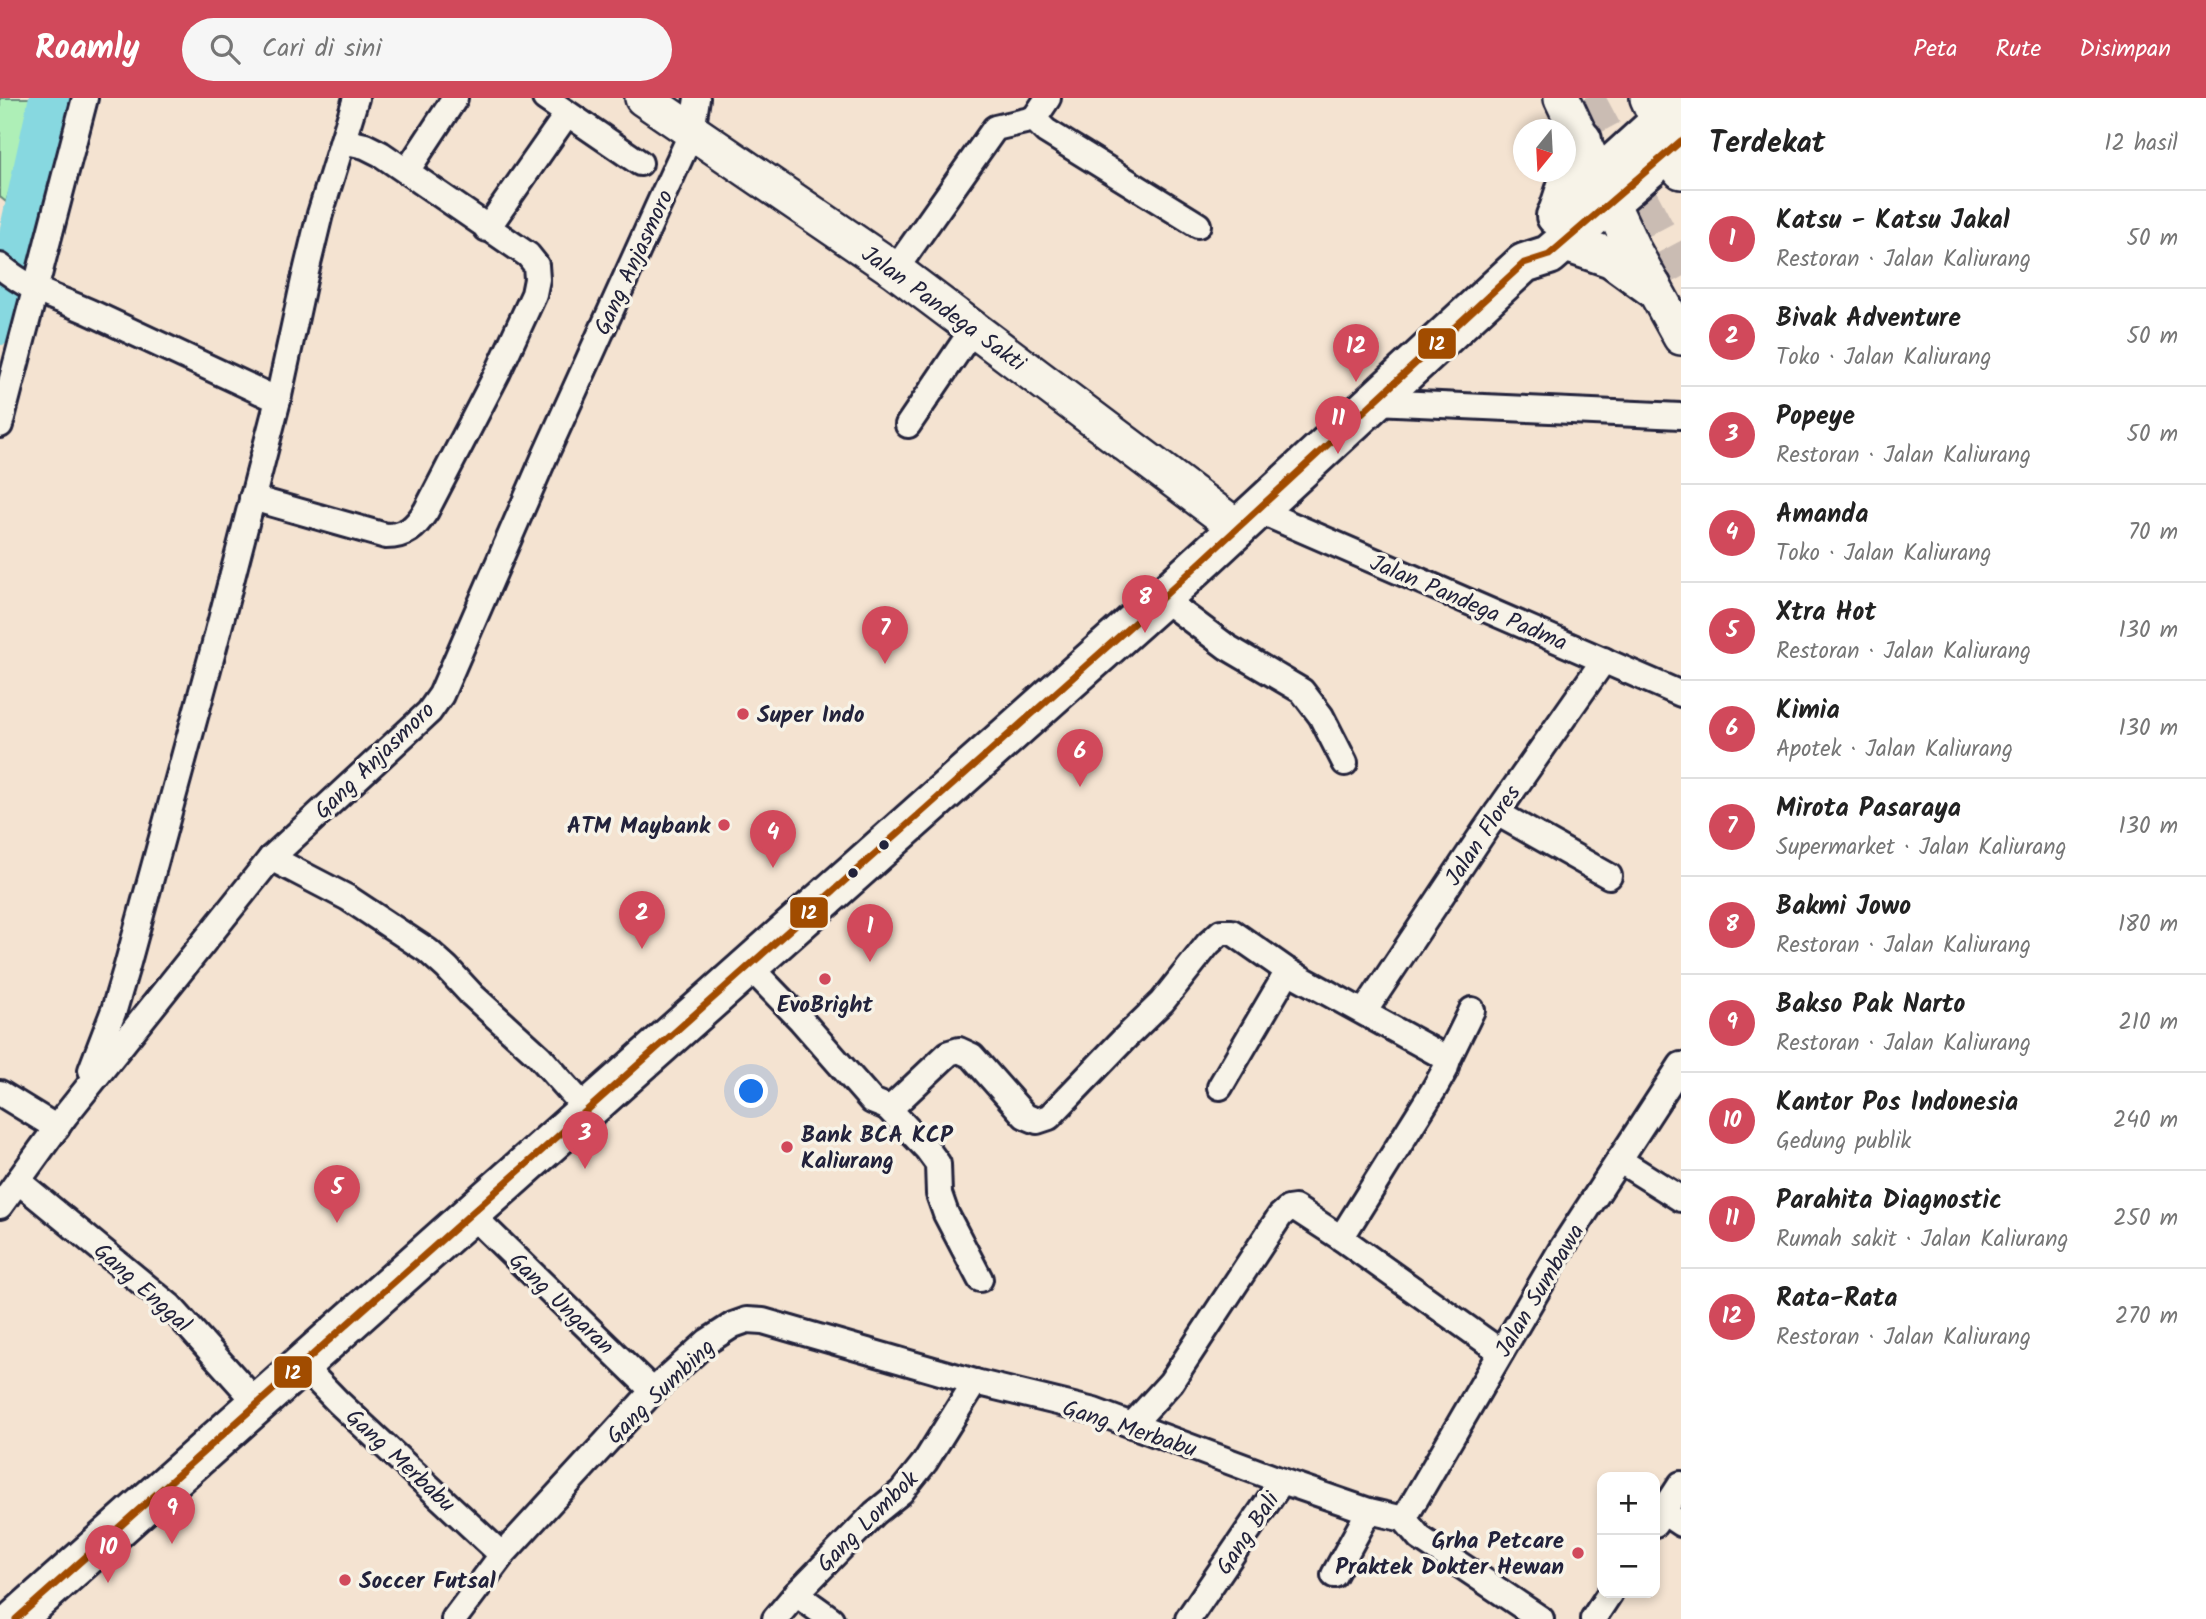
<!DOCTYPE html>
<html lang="id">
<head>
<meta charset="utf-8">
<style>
	body { margin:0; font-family:Kalam,sans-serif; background:#f6f6f6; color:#222 }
	.controls { position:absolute; right:21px; bottom:21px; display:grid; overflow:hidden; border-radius:14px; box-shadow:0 4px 10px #0003 }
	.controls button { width:63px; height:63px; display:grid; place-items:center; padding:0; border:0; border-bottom:2px solid #e0e0e0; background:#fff; color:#222; font:35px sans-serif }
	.compass { position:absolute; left:1513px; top:21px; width:63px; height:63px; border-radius:50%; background:#fff; box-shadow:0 4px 10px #0003; rotate:198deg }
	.you { position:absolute; left:752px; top:994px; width:24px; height:24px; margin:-18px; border:5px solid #fff; border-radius:50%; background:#1a73e8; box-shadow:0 0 0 10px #1a73e833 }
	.badge { display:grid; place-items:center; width:46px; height:46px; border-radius:50%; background:#d1495b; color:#fff; font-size:23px; font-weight:700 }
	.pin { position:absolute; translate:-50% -58px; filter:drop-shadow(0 2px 4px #0008) }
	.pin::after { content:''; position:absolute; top:37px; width:24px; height:21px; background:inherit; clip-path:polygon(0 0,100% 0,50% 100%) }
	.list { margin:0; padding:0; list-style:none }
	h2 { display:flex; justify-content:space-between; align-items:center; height:91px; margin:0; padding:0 28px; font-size:30px }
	h2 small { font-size:23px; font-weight:400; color:#767676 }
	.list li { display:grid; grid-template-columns:46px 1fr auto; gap:21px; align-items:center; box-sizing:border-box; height:98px; padding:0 28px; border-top:2px solid #e0e0e0 }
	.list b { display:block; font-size:26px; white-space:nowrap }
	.list p { margin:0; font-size:23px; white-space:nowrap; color:#767676 }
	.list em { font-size:23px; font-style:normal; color:#767676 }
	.icon { flex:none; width:38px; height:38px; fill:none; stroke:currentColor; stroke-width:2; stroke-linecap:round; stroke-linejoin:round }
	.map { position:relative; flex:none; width:1681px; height:1521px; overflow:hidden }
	header { display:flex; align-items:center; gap:42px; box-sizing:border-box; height:98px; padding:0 35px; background:#d1495b; color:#fff }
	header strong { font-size:33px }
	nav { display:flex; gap:38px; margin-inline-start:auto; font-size:24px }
	.search { width:490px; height:63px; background:#f6f6f6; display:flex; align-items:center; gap:18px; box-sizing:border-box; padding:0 24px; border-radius:38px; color:#767676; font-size:26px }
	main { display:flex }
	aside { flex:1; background:#fff }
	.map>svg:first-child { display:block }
	.green { fill:#aeefb7; stroke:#688879; stroke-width:2 }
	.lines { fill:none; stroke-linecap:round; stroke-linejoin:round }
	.river { stroke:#87d8e0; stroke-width:42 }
	.highway-tunnel { stroke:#cabcb3; stroke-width:38; stroke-dasharray:38 19; stroke-linecap:butt }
	.street-casing { stroke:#22223b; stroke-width:30 }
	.secondary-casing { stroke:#22223b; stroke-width:40 }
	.primary-casing { stroke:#22223b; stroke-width:44 }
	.street { stroke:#f7f3e8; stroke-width:24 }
	.secondary { stroke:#f7f3e8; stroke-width:35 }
	.primary { stroke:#f7f3e8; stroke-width:38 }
	.bus-1-casing { stroke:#f7f3e8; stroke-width:12 }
	.bus-1 { stroke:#a14c00; stroke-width:7 }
	.poi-dot { fill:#d1495b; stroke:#f7f3e8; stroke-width:2.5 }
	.bus-dot { fill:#22223b; stroke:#f7f3e8; stroke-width:2.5 }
	.labels { text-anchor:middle; stroke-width:7; stroke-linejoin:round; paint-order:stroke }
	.street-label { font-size:23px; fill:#22223b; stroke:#f7f3e8 }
	.poi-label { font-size:23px; font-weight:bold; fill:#22223b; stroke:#f7f3e8; text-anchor:start }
	.line-badge { stroke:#f7f3e8; stroke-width:2.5 }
	.badge-label { font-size:19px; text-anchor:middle; font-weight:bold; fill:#fff }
</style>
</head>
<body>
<header>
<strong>Roamly</strong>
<div class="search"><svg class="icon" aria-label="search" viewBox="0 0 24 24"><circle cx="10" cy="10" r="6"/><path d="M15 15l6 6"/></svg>Cari di sini</div>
<nav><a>Peta</a><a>Rute</a><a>Disimpan</a></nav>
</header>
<main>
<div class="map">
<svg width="1681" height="1521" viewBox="0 0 1681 1521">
	<rect width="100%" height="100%" fill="#f4e3d1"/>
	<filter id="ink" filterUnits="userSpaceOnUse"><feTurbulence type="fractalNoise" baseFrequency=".0143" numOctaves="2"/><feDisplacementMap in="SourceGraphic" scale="14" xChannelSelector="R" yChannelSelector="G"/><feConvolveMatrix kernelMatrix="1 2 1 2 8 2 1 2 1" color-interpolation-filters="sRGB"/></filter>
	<g filter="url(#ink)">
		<path class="green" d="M0 0H39L6 104 0 99Z"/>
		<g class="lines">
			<path class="river" d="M0 226 50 0"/>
			<path class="highway-tunnel" d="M1585 0 1681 180"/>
			<g class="street-casing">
				<g id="street">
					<path d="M545 0 640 65"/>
					<path d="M1048 0 1034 21 1046 33 1198 127"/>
					<path d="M407 73 455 0"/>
					<path d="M487 131 567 16"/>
					<path d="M0 168C33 195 57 199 94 216 156 245 217 273 278 302"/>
					<path d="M895 172 995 30 1034 21"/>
					<path d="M1375 304 1681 318"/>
					<path d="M0 327 85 0"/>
					<path d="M908 327 973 231"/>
					<path d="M252 400 386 438C406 438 415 430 426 413L498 274 534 196 537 181 536 167 528 157 381 56 365 48 343 43"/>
					<path d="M1257 412 1681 596"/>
					<path d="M1162 500 1227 549 1302 593 1321 618 1345 665"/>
					<path d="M1497 715 1609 778"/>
					<path d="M271 760 348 800 428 853 447 870 472 897 539 958 587 1012"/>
					<path d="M749 868 801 922 872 1003 887 1009 894 1007 949 955 959 952 972 958 1025 1018 1037 1023 1049 1019 1124 941 1162 904 1208 846 1221 834H1232L1288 873 1448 961 1445 972 1433 993 1341 1140 1295 1110 1288 1111 1280 1118 1171 1284 1132 1327"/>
					<path d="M1364 914 1485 732 1604 562"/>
					<path d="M1448 961 1472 912"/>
					<path d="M91 972 114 912 127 868 214 549 278 302 304 182 320 116 356 0"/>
					<path d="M1220 989 1288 873"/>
					<path d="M0 995 57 1030"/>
					<path d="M887 1009 927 1051 938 1066 939 1096 946 1116 980 1181"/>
					<path d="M1619 1062 1681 1101"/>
					<path d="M18 1083 170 1208 258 1306"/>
					<path d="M0 1108 65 1018 271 760 429 614 441 597 544 360 664 95 692 34 697 0"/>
					<path d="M471 1116 653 1293"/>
					<path d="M1341 1140 1501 1254"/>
					<path d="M301 1266 338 1304 502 1457"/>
					<path d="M1663 1414 1681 1426"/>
					<path d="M1404 1421 1562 1150 1681 967"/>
					<path d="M1655 1426 1681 1386"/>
					<path d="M1334 1477 1369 1413"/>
					<path d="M796 1496 831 1521"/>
					<path d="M454 1521 502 1457 653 1293 708 1243 733 1227 747 1222 763 1223 975 1284 1094 1313 1282 1383 1369 1413 1404 1421 1420 1440 1541 1521"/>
					<path d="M775 1521 796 1496 875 1415 901 1394 925 1364 975 1284"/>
					<path d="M1188 1521 1282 1383"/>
					<path d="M1593 1521 1610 1495"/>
				</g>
			</g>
			<g class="secondary-casing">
				<g id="secondary">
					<path d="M643 0 895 172 1238 430"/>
					<path d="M1562 0 1633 152 1681 239"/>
					<path d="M1648 0 1681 73"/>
				</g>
			</g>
			<g class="primary-casing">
				<g id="primary">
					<path d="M1558 115 1582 42"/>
					<path d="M1556 118 1681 4"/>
					<path d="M1565 144 1612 160 1652 189"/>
					<path d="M16 1521 1162 500 1524 165 1549 157 1681 43"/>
				</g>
			</g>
			<use href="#street" class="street"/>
			<use href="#secondary" class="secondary"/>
			<use href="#primary" class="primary"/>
			<g class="bus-1-casing">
				<path id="bus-1" d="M16 1521 1162 500 1524 165 1549 157 1681 43"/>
			</g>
			<use href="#bus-1" class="bus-1"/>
		</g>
	</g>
	<g class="poi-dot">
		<circle cx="743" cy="616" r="7"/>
		<circle cx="724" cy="727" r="7"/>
		<circle cx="825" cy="881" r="7"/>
		<circle cx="787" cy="1049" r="7"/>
		<circle cx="1578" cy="1455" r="7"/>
		<circle cx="345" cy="1482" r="7"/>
	</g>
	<g class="bus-dot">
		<circle cx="884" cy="747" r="6"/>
		<circle cx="853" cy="775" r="6"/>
	</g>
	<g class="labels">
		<g class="street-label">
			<text transform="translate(633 164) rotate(-65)" y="8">Gang Anjasmoro</text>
			<text transform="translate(944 210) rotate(36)" y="8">Jalan Pandega Sakti</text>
			<text transform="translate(1469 504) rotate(23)" y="8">Jalan Pandega Padma</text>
			<text transform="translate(374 662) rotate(-44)" y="8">Gang Anjasmoro</text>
			<text transform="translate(1482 737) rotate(-56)" y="8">Jalan Flores</text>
			<text transform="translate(143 1189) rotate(42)" y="8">Gang Enggal</text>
			<text transform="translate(1539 1192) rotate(-59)" y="8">Jalan Sumbawa</text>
			<text transform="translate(562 1205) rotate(44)" y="8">Gang Ungaran</text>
			<text transform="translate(660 1293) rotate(-44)" y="8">Gang Sumbing</text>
			<text transform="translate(1130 1330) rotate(18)" y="8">Gang Merbabu</text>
			<text transform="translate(401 1362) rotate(43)" y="8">Gang Merbabu</text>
			<text transform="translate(867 1423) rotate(-45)" y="8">Gang Lombok</text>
			<text transform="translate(1247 1435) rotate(-56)" y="8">Gang Bali</text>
		</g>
		<g class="poi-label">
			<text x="757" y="624">Super Indo</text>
			<text x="710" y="735" text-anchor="end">ATM Maybank</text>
			<text x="825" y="914" text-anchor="middle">EvoBright</text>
			<text x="801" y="1044">Bank BCA KCP<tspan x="801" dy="26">Kaliurang</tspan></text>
			<text x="1564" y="1450" text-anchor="end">Grha Petcare<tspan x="1564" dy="26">Praktek Dokter Hewan</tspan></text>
			<text x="359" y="1490">Soccer Futsal</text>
		</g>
	</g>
	<g class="line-badge">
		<rect x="1417" y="229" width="40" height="33" rx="7" fill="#a14c00"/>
		<rect x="789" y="798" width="40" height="33" rx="7" fill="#a14c00"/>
		<rect x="273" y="1257" width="40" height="34" rx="7" fill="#a14c00"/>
	</g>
	<g class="badge-label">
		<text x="1437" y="252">12</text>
		<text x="809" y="821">12</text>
		<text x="293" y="1281">12</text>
	</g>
</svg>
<div class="controls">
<button>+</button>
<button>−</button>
</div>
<svg class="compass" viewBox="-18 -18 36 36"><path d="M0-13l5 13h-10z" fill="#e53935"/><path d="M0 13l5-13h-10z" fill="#767676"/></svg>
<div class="you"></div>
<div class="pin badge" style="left:870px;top:864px">1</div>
<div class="pin badge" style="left:642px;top:851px">2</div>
<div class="pin badge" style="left:585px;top:1071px">3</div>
<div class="pin badge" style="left:773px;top:770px">4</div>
<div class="pin badge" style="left:337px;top:1125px">5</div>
<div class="pin badge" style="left:1080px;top:689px">6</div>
<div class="pin badge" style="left:885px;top:566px">7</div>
<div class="pin badge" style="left:1145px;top:535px">8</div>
<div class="pin badge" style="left:172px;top:1446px">9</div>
<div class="pin badge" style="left:108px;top:1485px">10</div>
<div class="pin badge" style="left:1338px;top:356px">11</div>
<div class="pin badge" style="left:1356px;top:284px">12</div>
</div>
<aside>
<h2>Terdekat<small>12 hasil</small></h2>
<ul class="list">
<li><span class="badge">1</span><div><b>Katsu - Katsu Jakal</b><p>Restoran · Jalan Kaliurang</p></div><em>50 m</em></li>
<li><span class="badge">2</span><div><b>Bivak Adventure</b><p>Toko · Jalan Kaliurang</p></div><em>50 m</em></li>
<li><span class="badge">3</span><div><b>Popeye</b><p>Restoran · Jalan Kaliurang</p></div><em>50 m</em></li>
<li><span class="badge">4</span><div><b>Amanda</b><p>Toko · Jalan Kaliurang</p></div><em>70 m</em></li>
<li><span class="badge">5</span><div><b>Xtra Hot</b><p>Restoran · Jalan Kaliurang</p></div><em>130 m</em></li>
<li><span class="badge">6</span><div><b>Kimia</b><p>Apotek · Jalan Kaliurang</p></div><em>130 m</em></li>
<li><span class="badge">7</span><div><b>Mirota Pasaraya</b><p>Supermarket · Jalan Kaliurang</p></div><em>130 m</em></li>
<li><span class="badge">8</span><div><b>Bakmi Jowo</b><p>Restoran · Jalan Kaliurang</p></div><em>180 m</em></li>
<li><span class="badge">9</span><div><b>Bakso Pak Narto</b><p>Restoran · Jalan Kaliurang</p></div><em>210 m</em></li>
<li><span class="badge">10</span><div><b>Kantor Pos Indonesia</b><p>Gedung publik</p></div><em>240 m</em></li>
<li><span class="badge">11</span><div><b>Parahita Diagnostic</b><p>Rumah sakit · Jalan Kaliurang</p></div><em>250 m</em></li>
<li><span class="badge">12</span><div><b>Rata-Rata</b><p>Restoran · Jalan Kaliurang</p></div><em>270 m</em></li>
</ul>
</aside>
</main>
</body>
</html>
